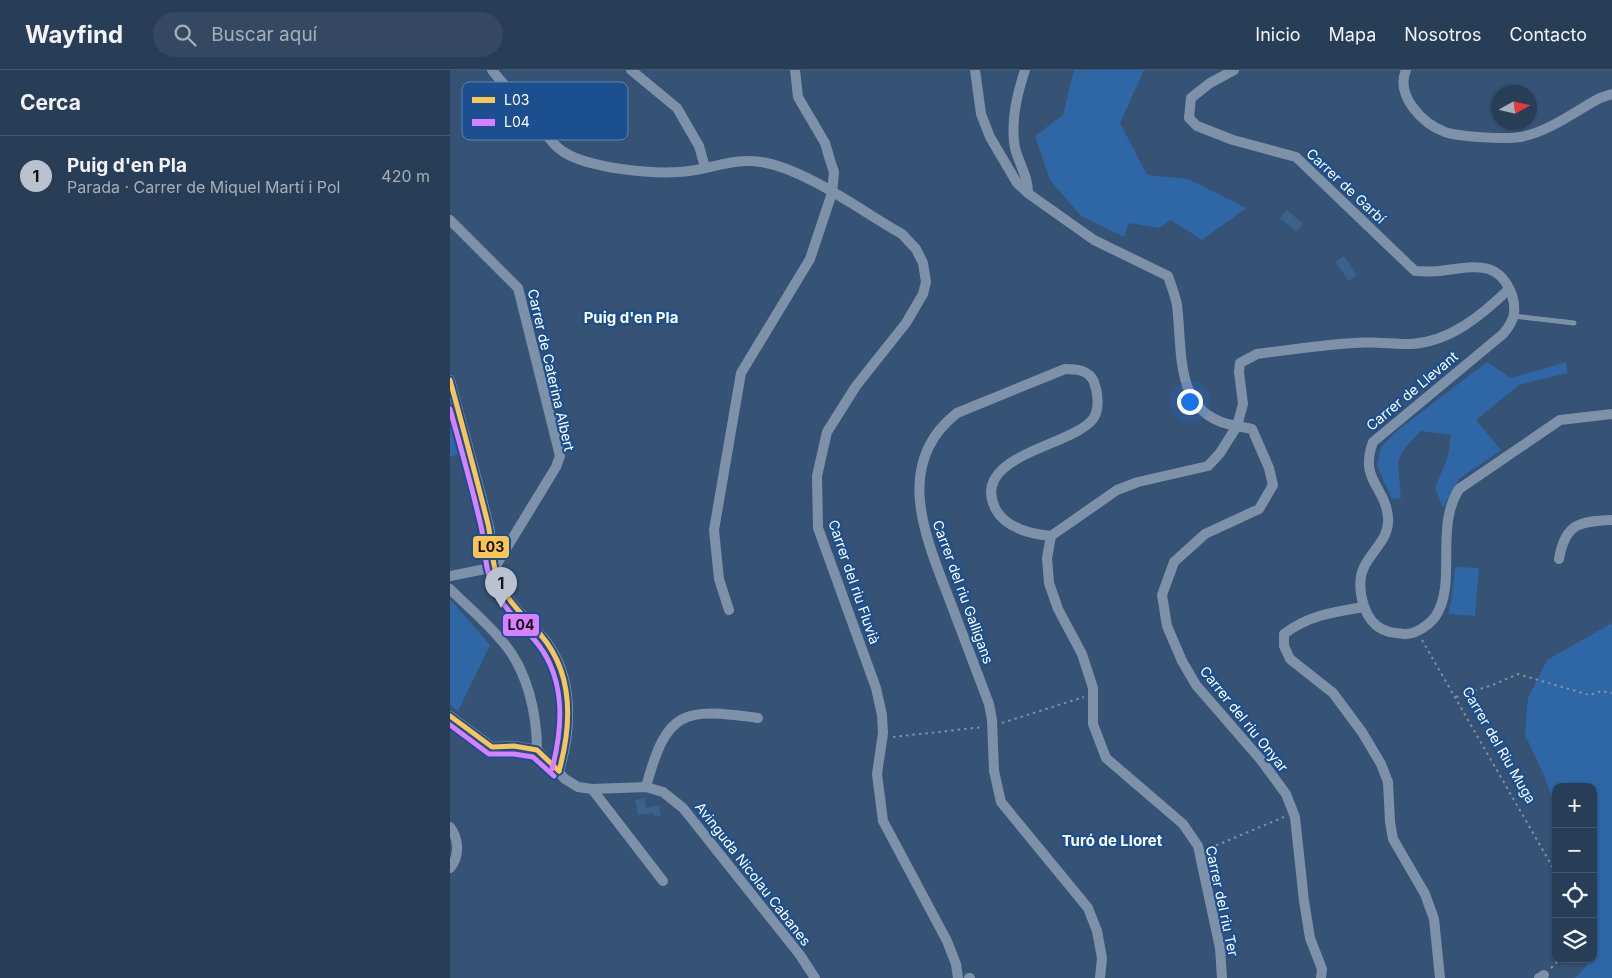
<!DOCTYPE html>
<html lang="es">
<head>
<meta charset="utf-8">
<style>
	body { margin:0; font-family:Inter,sans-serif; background:#344961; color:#f1f3f6 }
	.controls { position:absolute; right:15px; bottom:15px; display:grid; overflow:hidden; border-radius:10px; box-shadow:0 1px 4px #0004 }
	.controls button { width:45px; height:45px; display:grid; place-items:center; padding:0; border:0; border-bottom:1px solid #44576d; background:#283e57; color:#f1f3f6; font:25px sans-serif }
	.compass { position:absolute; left:1042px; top:15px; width:45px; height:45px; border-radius:50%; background:#283e57; box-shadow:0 1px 4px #0004; rotate:82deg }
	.you { position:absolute; left:739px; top:331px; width:18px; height:18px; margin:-12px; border:4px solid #fff; border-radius:50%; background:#1a73e8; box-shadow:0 0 0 8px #1a73e833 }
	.badge { display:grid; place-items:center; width:32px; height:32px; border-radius:50%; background:#b9c2ce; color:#111; font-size:16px; font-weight:700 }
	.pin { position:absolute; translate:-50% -41px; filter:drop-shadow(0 1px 2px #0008) }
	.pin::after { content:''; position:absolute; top:26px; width:18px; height:15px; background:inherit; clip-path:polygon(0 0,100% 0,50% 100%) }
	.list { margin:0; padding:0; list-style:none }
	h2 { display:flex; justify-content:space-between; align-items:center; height:65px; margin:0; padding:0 20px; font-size:21px }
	h2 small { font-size:16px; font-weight:400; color:#a5aeba }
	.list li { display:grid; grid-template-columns:32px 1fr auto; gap:15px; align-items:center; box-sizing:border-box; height:80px; padding:0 20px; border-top:1px solid #44576d }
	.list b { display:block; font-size:19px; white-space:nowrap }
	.list p { margin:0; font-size:16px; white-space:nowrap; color:#a5aeba }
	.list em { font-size:16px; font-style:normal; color:#a5aeba }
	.icon { flex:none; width:28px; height:28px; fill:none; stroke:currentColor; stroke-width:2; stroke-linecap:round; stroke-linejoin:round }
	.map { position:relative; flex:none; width:1162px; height:908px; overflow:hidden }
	header { display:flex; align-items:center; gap:30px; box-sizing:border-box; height:70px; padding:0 25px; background:#283e57; border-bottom:1px solid #44576d }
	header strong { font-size:24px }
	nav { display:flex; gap:28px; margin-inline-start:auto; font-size:18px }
	.search { width:350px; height:45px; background:#344961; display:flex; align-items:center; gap:12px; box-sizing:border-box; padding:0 18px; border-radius:28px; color:#a5aeba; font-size:19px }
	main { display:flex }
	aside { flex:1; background:#283e57 }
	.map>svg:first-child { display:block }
	.green { fill:#2f66a5 }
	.water { fill:#3b618d }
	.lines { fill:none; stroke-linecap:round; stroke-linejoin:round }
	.path { stroke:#7d92a8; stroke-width:2; stroke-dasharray:2.5 4; stroke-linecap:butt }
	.service { stroke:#7d92a8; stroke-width:5 }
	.minor { stroke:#7d92a8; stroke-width:10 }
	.bus-1-casing { stroke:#1b4f8f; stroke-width:9 }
	.bus-2-casing { stroke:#1b4f8f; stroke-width:9 }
	.bus-1 { stroke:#fcc553; stroke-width:5 }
	.bus-2 { stroke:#d880ff; stroke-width:5 }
	.labels { text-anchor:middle; stroke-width:4.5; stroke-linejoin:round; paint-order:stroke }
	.street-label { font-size:14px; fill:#fff; stroke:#1b4f8f }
	.neighbourhood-label { font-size:15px; font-weight:bold; fill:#fff; stroke:#1b4f8f }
	.key { fill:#1b4f8f; stroke:#5f84b1; stroke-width:1 }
	.key-label { font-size:14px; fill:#fff }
	.line-badge { stroke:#1b4f8f; stroke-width:2 }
	.pale-badge-label { font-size:14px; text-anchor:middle; font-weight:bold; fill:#111 }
</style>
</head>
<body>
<header>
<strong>Wayfind</strong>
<div class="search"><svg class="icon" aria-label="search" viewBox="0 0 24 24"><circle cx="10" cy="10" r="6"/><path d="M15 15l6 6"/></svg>Buscar aquí</div>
<nav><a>Inicio</a><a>Mapa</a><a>Nosotros</a><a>Contacto</a></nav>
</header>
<main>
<aside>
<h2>Cerca<small></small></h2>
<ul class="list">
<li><span class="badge">1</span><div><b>Puig d'en Pla</b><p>Parada · Carrer de Miquel Martí i Pol</p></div><em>420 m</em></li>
</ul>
</aside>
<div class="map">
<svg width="1162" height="908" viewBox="0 0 1162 908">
	<rect width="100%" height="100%" fill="#365274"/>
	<g class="green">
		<path d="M624 0H694L670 53 697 105 738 109 796 138 752 170 721 150 709 158 679 153 674 167 631 146 600 110 585 66 613 45Z"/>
		<path d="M1037 292 1061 308 1116 292 1117 303 1069 315 1026 350 1051 380 1009 409 993 438 985 418 998 386 1001 365 971 361C942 390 948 388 951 428L942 429 927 396 931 377 948 360Z"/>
		<path d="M0 338 11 383 0 387Z"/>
		<path d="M1005 497 1029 498 1025 546 998 544 1002 528Z"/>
		<path d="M0 529 40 575 8 641 0 635Z"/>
		<path d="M1162 553V908H1125L1137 895 1138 889H1143V717H1106V738L1093 703 1075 665 1078 628 1097 590Z"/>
	</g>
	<g class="water">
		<path d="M837 140 853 154 846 162 830 148Z"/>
		<path d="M894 186 907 205 899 211 885 192Z"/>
		<path d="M194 728 196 738 209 735 211 746 205 747 204 743 188 745 185 730Z"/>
	</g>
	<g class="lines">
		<g class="path">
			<path d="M972 570 1106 803"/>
			<path d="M1006 627 1045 614 1068 604 1139 625 1152 621 1162 623"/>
			<path d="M552 653 634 627"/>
			<path d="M443 667 533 657"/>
			<path d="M760 778 834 747"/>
			<path d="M1101 898 1110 889"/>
		</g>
		<path class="service" d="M1064 246 1124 253"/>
		<g class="minor">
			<path d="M42 0C54 16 67 28 80 42 92 56 100 75 117 84 143 98 199 104 229 102 256 101 283 87 311 92 356 99 411 141 452 164L466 179 473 193 476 212 473 224 456 253 406 316 377 362 367 406 368 458 426 618 432 645 433 663 427 704 433 751 497 871 506 894 508 908"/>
			<path d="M181 0 227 38 249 76 255 97"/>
			<path d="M525 0 531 44 540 67 567 113 579 124 644 170 718 206C721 215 725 225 727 235 733 282 723 347 787 356L793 334 789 302 790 293 807 284C839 280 871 275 903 273 922 271 941 274 961 274 1000 272 1032 245 1059 219"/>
			<path d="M575 0C567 24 560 52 565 78 569 94 578 106 578 123"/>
			<path d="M784 0 760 13 741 28 739 48 747 56 783 70 846 87 965 201C973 201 981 202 989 201 1020 198 1048 187 1062 225 1067 242 1064 251 1053 264L923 372C909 410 935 416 938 447 940 468 923 479 914 497 906 514 912 544 927 556 936 563 946 563 956 564 966 564 979 555 985 547 1008 514 984 458 1009 419L1110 350 1162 344"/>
			<path d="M956 0C945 26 973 54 995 62 1010 67 1059 70 1075 66 1101 60 1127 40 1150 28L1162 24"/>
			<path d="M0 150 68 218 110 386 106 397 45 497 0 506"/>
			<path d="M0 310C13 359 27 408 39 457 42 473 42 490 47 506 55 532 78 549 95 570 124 607 122 659 109 701"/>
			<path d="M601 466C580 464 555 458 545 438 520 385 621 377 643 349 650 339 648 323 644 312 639 300 627 299 615 299L507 343C442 394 476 468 500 531 513 565 526 599 539 634L542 650 544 701 551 732 638 838 647 861 652 888 650 908"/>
			<path d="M1109 489C1115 454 1129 451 1162 450"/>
			<path d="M0 519C17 536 36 552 52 571 77 599 87 643 87 680"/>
			<path d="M914 537C884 542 859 545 834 564V576L840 589 883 623 912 662 931 694 938 712 940 752 943 769 975 824 984 849 990 908"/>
			<path d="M279 540 269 509 264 460 291 303 360 189 382 123 384 102 380 90 375 73 348 27 345 0"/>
			<path d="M0 646 42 677 64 676 87 680 115 709 128 717 142 719 196 717 213 722 233 738 350 885 365 908"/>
			<path d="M196 717C217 639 233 638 308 648"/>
			<path d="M142 719 213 811"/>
			<path d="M0 757C9 769 10 786 0 798"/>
			<path d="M519 908H520"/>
			<path d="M772 908 770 878 748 776 733 754 656 688 643 654V618L632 584 608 539 599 513 597 488 601 466 667 420 688 412 758 396 770 383 787 356 802 359 819 398 823 415 809 439 755 464 724 492 712 525 717 556 732 591 746 615 811 690 836 724 845 747 854 831 860 868 872 899 871 908"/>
			<path d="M1089 908 1094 905"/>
		</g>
		<g class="bus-1-casing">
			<g id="bus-1">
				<path d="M0 310C13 358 26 406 38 454 42 471 41 489 47 506 55 530 74 546 90 564 124 603 122 654 109 701"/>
				<path d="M0 646 42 677 64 676 87 680 109 701"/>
			</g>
		</g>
		<g class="bus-2-casing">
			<g id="bus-2">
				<path d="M0 339C11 378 22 417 31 456 35 474 34 492 40 509 48 532 66 549 82 567 116 604 114 653 102 699"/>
				<path d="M0 655 39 684H64L83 687 104 706"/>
			</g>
		</g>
		<use href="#bus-1" class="bus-1"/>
		<use href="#bus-2" class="bus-2"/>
	</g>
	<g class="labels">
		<g class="street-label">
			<text transform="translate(896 116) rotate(43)" y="5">Carrer de Garbí</text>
			<text transform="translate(101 300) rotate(77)" y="5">Carrer de Caterina Albert</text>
			<text transform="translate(962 321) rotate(-40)" y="5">Carrer de Llevant</text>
			<text transform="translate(404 512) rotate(71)" y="5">Carrer del riu Fluvià</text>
			<text transform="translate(513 522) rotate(70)" y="5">Carrer del riu Galligans</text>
			<text transform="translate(794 649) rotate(51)" y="5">Carrer del riu Onyar</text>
			<text transform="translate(1049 675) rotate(60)" y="5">Carrer del Riu Muga</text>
			<text transform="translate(303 804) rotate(52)" y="5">Avinguda Nicolau Cabanes</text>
			<text transform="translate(772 831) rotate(78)" y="5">Carrer del riu Ter</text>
		</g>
		<g class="neighbourhood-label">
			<text x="181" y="253">Puig d'en Pla</text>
			<text x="662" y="776">Turó de Lloret</text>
		</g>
	</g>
	<rect x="12" y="12" width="166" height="58" rx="8" class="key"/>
	<rect x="22" y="27" width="23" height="6" fill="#fcc553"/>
	<rect x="22" y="49" width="23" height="7" fill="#d880ff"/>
	<g class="key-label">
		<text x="54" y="35">L03</text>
		<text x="54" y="57">L04</text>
	</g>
	<g class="line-badge">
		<rect x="22" y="465" width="38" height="24" rx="5" fill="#fcc553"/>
		<rect x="52" y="543" width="38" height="24" rx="5" fill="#d880ff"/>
	</g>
	<g class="pale-badge-label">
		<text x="41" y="482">L03</text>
		<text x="71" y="560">L04</text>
	</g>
</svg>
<div class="controls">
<button>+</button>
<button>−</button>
<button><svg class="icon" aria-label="locate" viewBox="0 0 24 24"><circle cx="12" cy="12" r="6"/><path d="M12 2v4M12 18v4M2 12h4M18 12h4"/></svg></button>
<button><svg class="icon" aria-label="layers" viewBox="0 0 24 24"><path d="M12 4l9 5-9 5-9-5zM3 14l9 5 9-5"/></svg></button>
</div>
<svg class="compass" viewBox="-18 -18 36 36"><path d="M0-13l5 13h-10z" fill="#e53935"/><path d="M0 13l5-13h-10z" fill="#a5aeba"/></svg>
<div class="you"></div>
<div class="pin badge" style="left:51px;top:538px">1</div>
</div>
</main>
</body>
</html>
